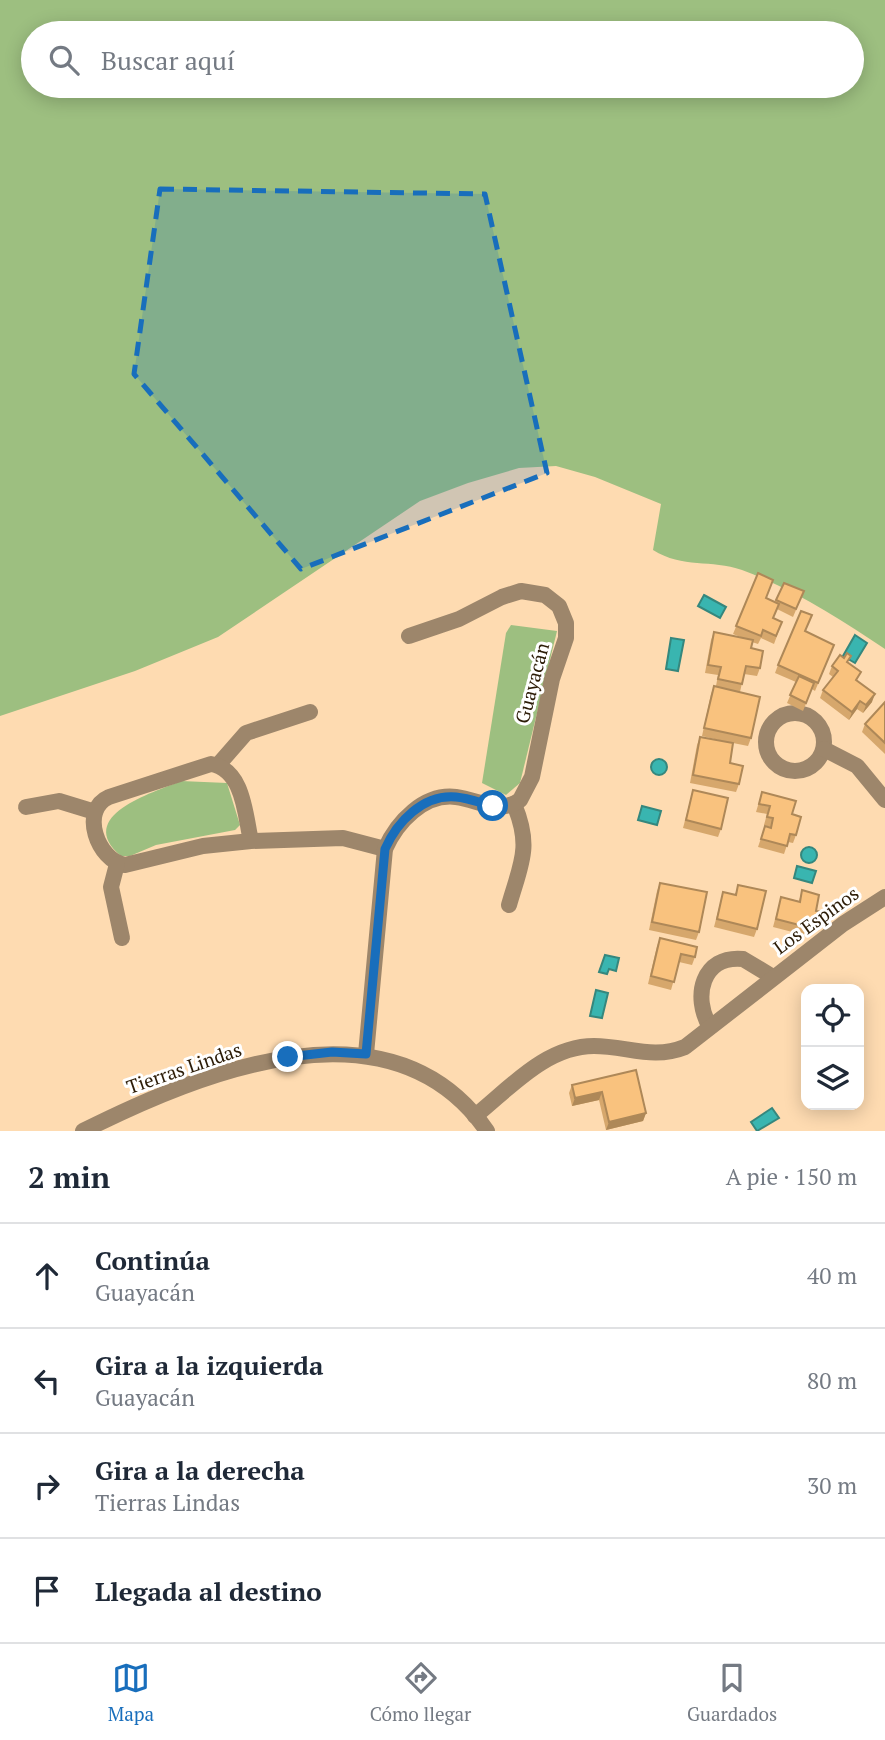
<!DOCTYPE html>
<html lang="es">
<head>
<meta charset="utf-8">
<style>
	body { margin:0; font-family:"PT Serif",serif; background:#f2f2f3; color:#1f2937 }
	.controls { position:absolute; right:21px; bottom:21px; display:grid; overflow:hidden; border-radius:14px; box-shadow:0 4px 18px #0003 }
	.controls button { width:63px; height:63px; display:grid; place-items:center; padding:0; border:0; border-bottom:2px solid #e0e1e3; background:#fff; color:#1f2937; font:35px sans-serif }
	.stop { position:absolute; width:21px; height:21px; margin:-16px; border:5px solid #186ebc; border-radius:50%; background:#fff }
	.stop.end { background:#186ebc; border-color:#fff; box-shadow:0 2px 7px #0008 }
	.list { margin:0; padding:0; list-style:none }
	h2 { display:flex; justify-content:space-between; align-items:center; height:91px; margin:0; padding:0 28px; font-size:30px }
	h2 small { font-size:23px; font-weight:400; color:#747a83 }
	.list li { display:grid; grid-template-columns:46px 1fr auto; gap:21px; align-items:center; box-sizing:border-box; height:105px; padding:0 28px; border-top:2px solid #e0e1e3 }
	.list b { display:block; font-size:26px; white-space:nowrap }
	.list p { margin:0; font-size:23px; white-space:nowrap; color:#747a83 }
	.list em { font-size:23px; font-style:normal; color:#747a83 }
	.icon { flex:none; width:38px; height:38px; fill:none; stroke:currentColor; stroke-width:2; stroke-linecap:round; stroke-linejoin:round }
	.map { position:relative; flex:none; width:885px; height:1131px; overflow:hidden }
	.search { position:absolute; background:#fff; box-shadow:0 4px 18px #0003; left:21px; right:21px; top:21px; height:77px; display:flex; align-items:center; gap:18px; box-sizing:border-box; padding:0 24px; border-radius:38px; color:#747a83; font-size:26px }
	.sheet { height:511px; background:#fff }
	nav { display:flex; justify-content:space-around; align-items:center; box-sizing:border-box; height:98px; border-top:2px solid #e0e1e3; background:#fff; font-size:19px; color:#747a83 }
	nav a { display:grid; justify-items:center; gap:4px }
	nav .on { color:#186ebc }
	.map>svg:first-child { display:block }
	.green { fill:#9dbf80; fill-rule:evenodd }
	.water { fill:#39b5b0; stroke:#35877d; stroke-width:2 }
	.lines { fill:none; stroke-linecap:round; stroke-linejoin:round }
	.minor { stroke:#9d866b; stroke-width:16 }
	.wall { fill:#d6a76c }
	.shaded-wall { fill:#ae8858 }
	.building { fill:#f9c27e; stroke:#ae8858; stroke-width:2 }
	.route { stroke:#186ebc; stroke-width:9 }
	.marked { fill:#186ebc; fill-opacity:0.2; stroke:#186ebc; stroke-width:5; stroke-dasharray:14 9; stroke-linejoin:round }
	.labels { text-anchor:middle; stroke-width:6; stroke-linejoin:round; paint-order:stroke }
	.street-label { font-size:19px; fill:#2c1c07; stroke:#fff }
</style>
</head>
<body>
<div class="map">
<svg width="885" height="1131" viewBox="0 0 885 1131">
	<rect width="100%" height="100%" fill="#fedbb1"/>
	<g class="green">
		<path d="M0 0H885V649C840 619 793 589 742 570 711 559 683 569 653 550L661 504 595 477 556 466 519 468 468 483 420 501 218 637 135 671 0 716ZM33 33H852V86H33Z"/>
		<path d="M511 625 557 631 520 783 506 795 482 783 506 633Z"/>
		<path d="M181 781 227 783 240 825 235 830 156 845 130 856H121C74 816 152 793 181 781Z"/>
	</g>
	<g class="water">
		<path d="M704 595 726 607 720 618 698 606Z"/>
		<path d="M855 635 867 643 855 663 843 656Z"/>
		<path d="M671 638 684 640 678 671 666 669Z"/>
		<circle cx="659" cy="767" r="8"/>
		<path d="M642 806 661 811 657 825 638 820Z"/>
		<circle cx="809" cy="855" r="8"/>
		<path d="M797 866 816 871 812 883 794 878Z"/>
		<path d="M605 955 619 958 616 971 609 969 607 974 599 972Z"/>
		<path d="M596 990 608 993 602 1018 590 1016Z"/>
		<path d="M772 1108 779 1118 757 1131 751 1122Z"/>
	</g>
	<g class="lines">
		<g class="minor">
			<circle cx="795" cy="742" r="29"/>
			<path d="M824 749 857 766 885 800"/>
			<path d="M218 765 246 733 310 712"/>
			<path d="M26 807 59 801 95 812"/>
			<path d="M251 841C245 815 244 770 211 764L109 797C79 810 98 861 125 865L203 846 251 841 343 838 385 849"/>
			<path d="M117 864 111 887 122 938"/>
			<path d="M509 905C521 863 532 847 514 804"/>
			<path d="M710 1027C692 997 702 955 743 959L773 977"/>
			<path d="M366 1054 385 849C397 822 424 793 456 797 479 800 499 815 520 800L532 777 552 679 566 638V623L559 606 545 595 521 591 502 597 459 619 409 636"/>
			<path d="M475 1116C510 1088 546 1046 594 1046 627 1046 653 1060 685 1047L843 924 885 897"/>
			<path d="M83 1131C201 1072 391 993 487 1131"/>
		</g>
	</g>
	<g class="wall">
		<path d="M758 573 766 598 775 602 784 583 804 591 793 617 777 609 773 618 782 622 774 644 761 638 758 644 752 642 751 648 760 668 757 676 744 674 740 692 751 738 748 746 733 743 730 763 739 784 736 792 690 783 697 745 700 737 731 743 702 736 711 694 714 686H716L718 675 705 673 711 640 714 632 743 638 733 634Z"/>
		<path d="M805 631 834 645 815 691 812 689 803 711 787 703 796 682 775 673 778 665Z"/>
		<path d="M849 663 858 681 872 702 863 713 857 709 849 720 820 698 823 690 833 677 829 674 832 666Z"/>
		<path d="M885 702V754L862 732 865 724Z"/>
		<path d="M693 790 721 829 718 837 683 828Z"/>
		<path d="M762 792 792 814 796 835 793 843 788 842 784 854 758 847 765 826 770 827 764 825 767 814 756 812Z"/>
		<path d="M660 883 699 932 696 940 649 930 657 891Z"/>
		<path d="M738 885 757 929 754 937 714 927 723 892 735 895Z"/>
		<path d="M802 890 816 911 820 923 817 931 806 929 804 935 773 927 781 897 799 901Z"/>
		<path d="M660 938 695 957 692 965 679 962 671 990 648 984 657 946Z"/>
		<path d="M636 1070 646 1113 643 1121 606 1130 599 1100 572 1106 569 1093 572 1085Z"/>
	</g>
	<g class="shaded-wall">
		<path d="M875 694 872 702 863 713 866 705Z"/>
		<path d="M860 701 857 709 849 720 852 712Z"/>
		<path d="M602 1092 599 1100 572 1106 575 1098Z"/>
		<path d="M646 1113 643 1121 606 1130 609 1122Z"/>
	</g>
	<g class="building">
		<path d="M758 573 773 580 766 598 779 604 773 618 782 622 776 636 763 630 761 636 736 626Z"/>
		<path d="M784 583 804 591 796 609 776 600Z"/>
		<path d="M801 611 812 615 805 631 834 645 818 683 778 665Z"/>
		<path d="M714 632 753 640 751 648 763 651 760 668 746 666 742 684 718 679 721 667 708 665Z"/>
		<path d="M847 653 851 656 847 662 861 672 856 680 875 694 866 705 860 701 852 712 823 690 838 671 832 666 840 655 844 658Z"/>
		<path d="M799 676 814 683 806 703 790 695Z"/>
		<path d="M714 686 760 697 751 738 704 728Z"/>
		<path d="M885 702V743L865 724Z"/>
		<path d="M700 737 733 743 730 763 743 766 739 784 693 775Z"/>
		<path d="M693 790 728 798 721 829 686 820Z"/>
		<path d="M762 792 796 801 792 814 801 817 796 835 790 834 787 846 761 839 765 826 771 828 773 818 767 817 770 806 759 804Z"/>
		<path d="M660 883 707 892 699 932 652 922Z"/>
		<path d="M738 885 766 891 757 929 717 919 723 892 736 895Z"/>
		<path d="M802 890 819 895 816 911 823 912 820 923 808 920 807 927 776 919 781 897 800 902Z"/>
		<path d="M660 938 697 947 695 957 681 954 674 982 651 976Z"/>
		<path d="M636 1070 646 1113 609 1122 602 1092 575 1098 572 1085Z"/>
	</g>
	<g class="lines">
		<path class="route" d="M288 1057 332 1052 366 1054 385 849C397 822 423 794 456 797 468 798 481 803 493 806"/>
	</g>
	<path class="marked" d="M160 189 485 194 547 473 301 569 134 374Z"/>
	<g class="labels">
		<g class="street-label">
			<text transform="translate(532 683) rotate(-75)" y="7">Guayacán</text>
			<text transform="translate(816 920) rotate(-36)" y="7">Los Espinos</text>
			<text transform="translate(184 1068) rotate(-19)" y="7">Tierras Lindas</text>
		</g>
	</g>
</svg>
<div class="controls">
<button><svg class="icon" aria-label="locate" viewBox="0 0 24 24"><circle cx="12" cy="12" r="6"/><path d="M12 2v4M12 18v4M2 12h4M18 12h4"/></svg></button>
<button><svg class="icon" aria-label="layers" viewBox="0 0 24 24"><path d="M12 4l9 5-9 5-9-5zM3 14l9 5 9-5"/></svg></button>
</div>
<div class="stop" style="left:493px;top:806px"></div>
<div class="stop end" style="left:288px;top:1057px"></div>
<div class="search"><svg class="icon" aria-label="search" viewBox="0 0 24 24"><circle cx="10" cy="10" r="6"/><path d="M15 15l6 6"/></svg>Buscar aquí</div>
</div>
<section class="sheet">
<h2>2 min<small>A pie · 150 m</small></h2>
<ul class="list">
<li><svg class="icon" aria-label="ahead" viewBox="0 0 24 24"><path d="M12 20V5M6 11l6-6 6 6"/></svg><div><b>Continúa</b><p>Guayacán</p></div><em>40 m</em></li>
<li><svg class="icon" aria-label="left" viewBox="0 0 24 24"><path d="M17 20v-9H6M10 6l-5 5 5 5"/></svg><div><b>Gira a la izquierda</b><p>Guayacán</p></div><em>80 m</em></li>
<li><svg class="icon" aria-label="right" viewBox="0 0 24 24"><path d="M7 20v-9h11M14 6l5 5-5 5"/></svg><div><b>Gira a la derecha</b><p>Tierras Lindas</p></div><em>30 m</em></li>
<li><svg class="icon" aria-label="arrive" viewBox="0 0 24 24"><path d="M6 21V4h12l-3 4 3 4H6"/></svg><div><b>Llegada al destino</b></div></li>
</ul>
</section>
<nav>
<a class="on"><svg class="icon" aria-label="map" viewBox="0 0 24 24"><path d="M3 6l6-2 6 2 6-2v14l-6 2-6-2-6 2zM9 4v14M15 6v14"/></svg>Mapa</a>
<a><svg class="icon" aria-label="directions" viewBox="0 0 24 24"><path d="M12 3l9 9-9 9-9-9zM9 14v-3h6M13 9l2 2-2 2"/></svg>Cómo llegar</a>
<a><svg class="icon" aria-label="saved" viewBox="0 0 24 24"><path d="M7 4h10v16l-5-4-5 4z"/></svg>Guardados</a>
</nav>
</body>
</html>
